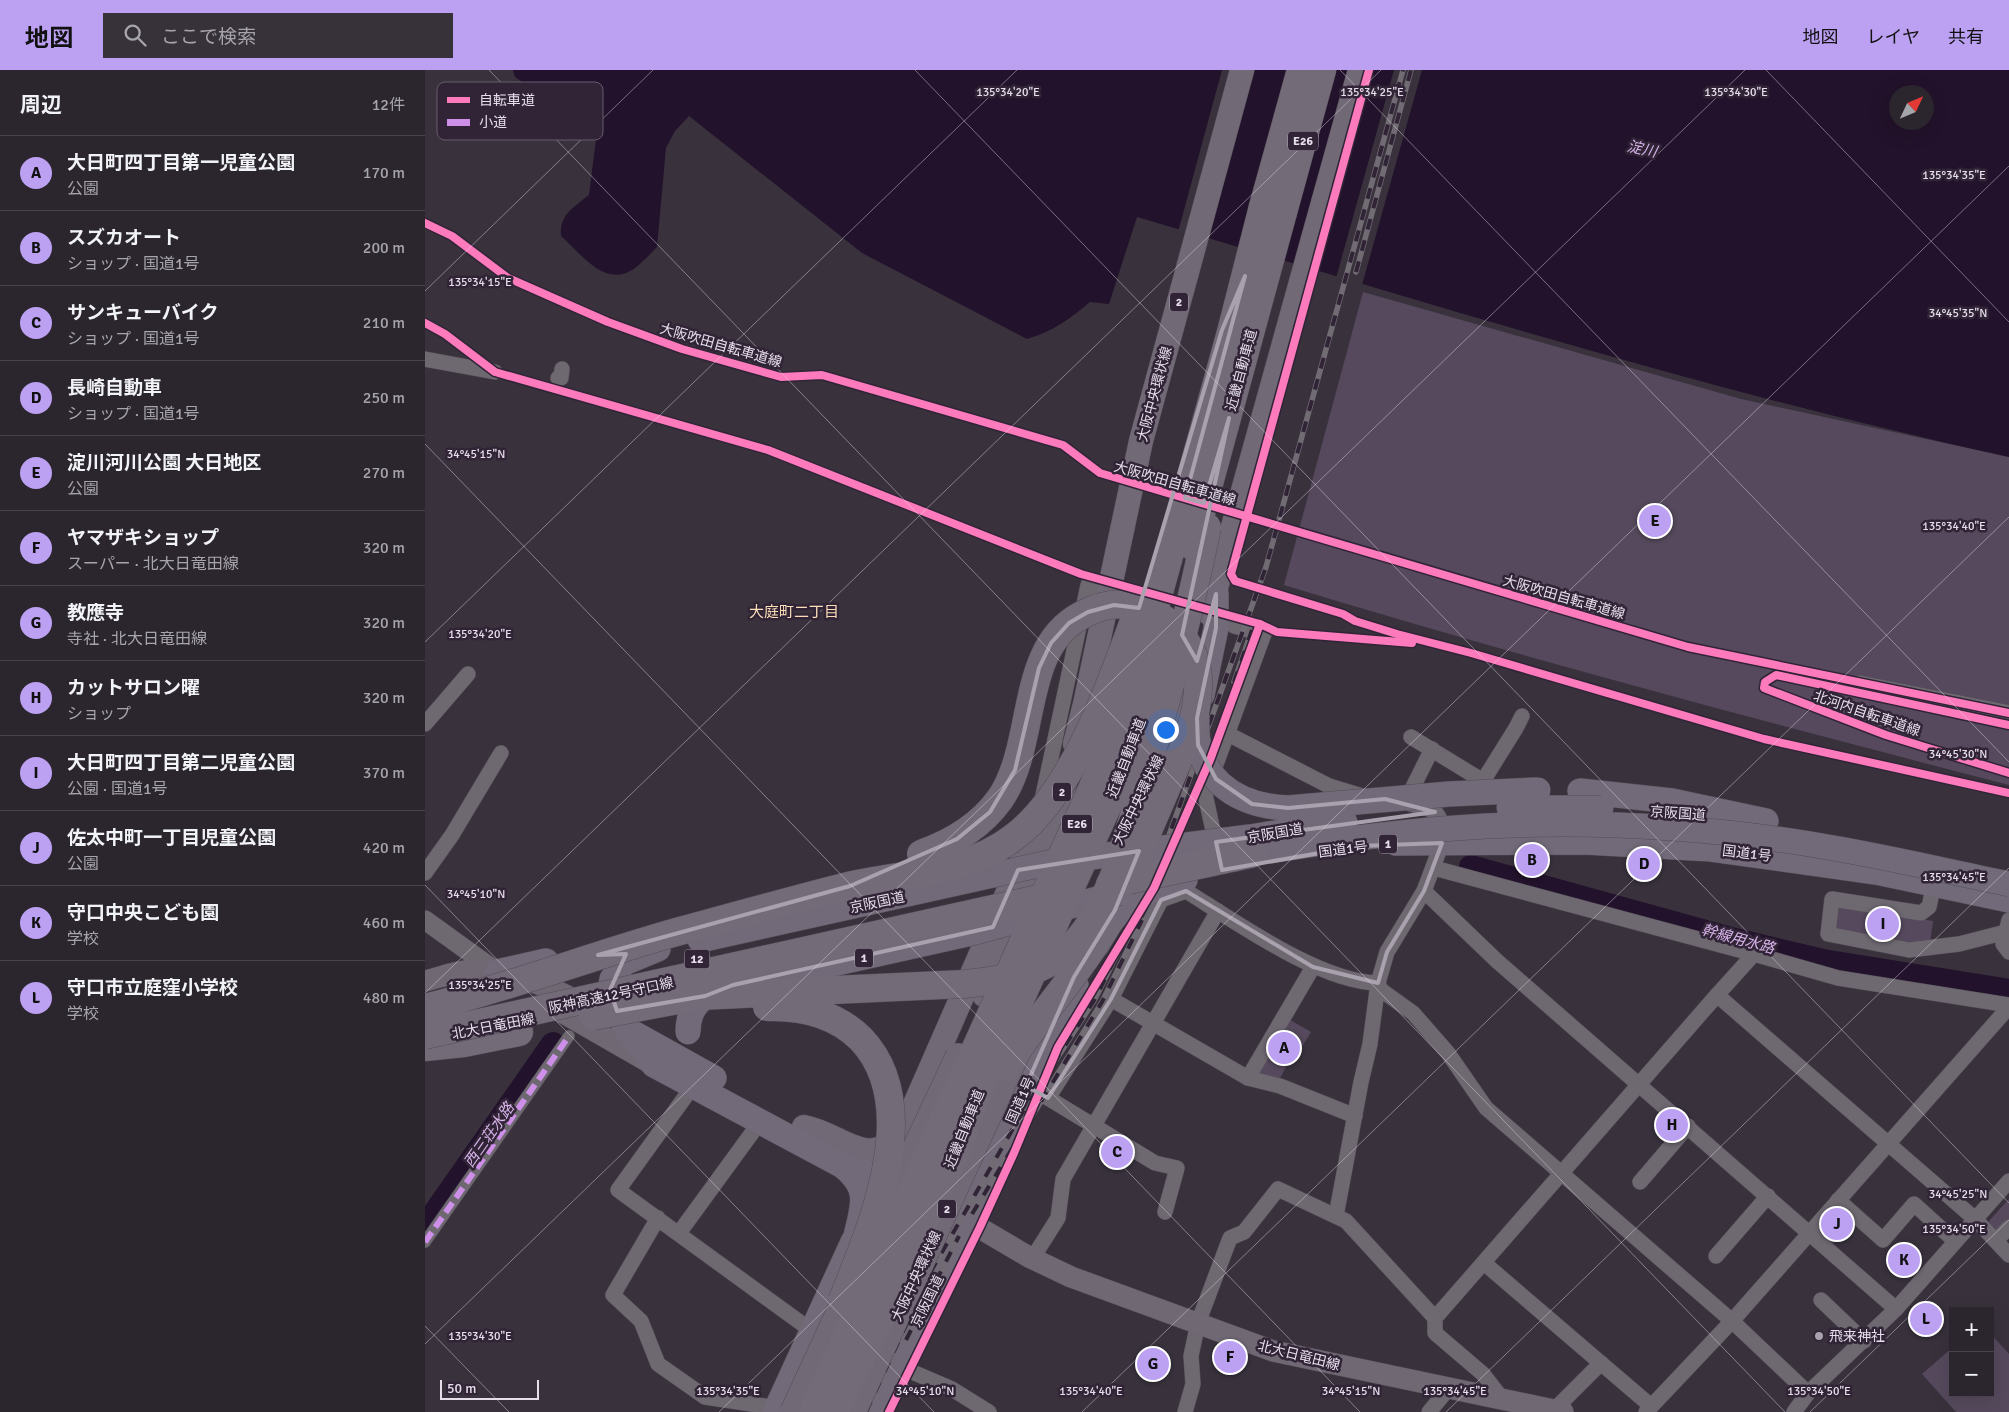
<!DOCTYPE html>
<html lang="ja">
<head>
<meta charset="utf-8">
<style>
	body { margin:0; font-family:Signika,"Noto Sans JP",sans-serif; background:#37323a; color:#f1f3f6 }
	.controls { position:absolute; right:15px; bottom:15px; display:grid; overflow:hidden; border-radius:0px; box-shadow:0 5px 20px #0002 }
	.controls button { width:45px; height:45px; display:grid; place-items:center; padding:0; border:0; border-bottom:1px solid #47434a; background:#2b262e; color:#f1f3f6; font:25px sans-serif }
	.compass { position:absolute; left:1464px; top:15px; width:45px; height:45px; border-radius:50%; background:#2b262e; box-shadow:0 5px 20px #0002; rotate:46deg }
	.scale { position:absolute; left:15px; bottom:12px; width:99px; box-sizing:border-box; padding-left:5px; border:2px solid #e6deeb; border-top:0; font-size:14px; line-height:18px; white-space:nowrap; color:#e6deeb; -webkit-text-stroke:4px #302436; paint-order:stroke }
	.you { position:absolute; left:740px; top:659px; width:18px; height:18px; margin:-12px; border:4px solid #fff; border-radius:50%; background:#1a73e8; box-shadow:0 0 0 8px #1a73e833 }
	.badge { display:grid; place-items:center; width:32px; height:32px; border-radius:50%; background:#bca0f2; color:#111; font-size:16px; font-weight:700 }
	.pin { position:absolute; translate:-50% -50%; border:2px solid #fff; box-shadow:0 1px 5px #0006 }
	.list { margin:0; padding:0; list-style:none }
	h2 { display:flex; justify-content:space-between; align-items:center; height:65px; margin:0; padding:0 20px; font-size:21px }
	h2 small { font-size:16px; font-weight:400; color:#a6a5aa }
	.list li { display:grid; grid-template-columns:32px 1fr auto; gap:15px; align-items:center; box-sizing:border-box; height:75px; padding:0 20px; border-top:1px solid #47434a }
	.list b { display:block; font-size:19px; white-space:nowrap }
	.list p { margin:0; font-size:16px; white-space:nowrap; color:#a6a5aa }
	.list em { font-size:16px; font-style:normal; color:#a6a5aa }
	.icon { flex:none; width:28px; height:28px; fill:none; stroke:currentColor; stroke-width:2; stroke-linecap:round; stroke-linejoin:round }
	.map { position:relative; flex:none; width:1584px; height:1342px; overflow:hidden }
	header { display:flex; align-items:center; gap:30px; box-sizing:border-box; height:70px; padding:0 25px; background:#bca0f2; color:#111 }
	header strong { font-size:24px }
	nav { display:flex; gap:28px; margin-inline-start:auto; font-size:18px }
	.search { width:350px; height:45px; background:#37323a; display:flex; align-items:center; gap:12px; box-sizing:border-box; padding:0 18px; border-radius:0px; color:#a6a5aa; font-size:19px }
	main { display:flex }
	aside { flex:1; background:#2b262e }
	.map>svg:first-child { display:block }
	.green { fill:#56495d }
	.water { fill:#22122b; fill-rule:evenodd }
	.pier { fill:#39323d }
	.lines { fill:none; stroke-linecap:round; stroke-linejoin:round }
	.river { stroke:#22122b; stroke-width:24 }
	.pedestrian-casing { stroke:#544e58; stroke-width:12 }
	.minor-casing { stroke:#544e58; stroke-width:16 }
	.tertiary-casing { stroke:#544e58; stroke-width:20 }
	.secondary-casing { stroke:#544e58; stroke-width:22 }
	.primary-casing { stroke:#544e58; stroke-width:25 }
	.trunk-casing { stroke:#544e58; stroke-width:26 }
	.motorway-casing { stroke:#544e58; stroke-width:29 }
	.pedestrian { stroke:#6e6871; stroke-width:11 }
	.minor { stroke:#6e6871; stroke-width:15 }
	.tertiary { stroke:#6e6871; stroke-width:19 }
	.secondary { stroke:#706974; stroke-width:21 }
	.primary { stroke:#716976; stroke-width:24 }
	.trunk { stroke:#726a78; stroke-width:25 }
	.motorway { stroke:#746b79; stroke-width:28 }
	.rail-casing { stroke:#716c74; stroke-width:5.5 }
	.rail { stroke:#302436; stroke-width:4; stroke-dasharray:11; stroke-linecap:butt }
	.primary-bridge-casing { stroke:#544e58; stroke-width:25; stroke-linecap:butt }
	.trunk-bridge-casing { stroke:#544e58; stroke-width:26; stroke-linecap:butt }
	.motorway-bridge-casing { stroke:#544e58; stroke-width:29; stroke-linecap:butt }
	.primary-bridge { stroke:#716976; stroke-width:24 }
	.trunk-bridge { stroke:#726a78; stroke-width:25 }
	.motorway-bridge { stroke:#746b79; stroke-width:28 }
	.quiet { stroke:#ce8fe9; stroke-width:6; stroke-dasharray:12 6; stroke-linecap:butt }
	.cycleway-casing { stroke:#302436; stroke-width:11 }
	.cycleway { stroke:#fd7abc; stroke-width:8 }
	.marked { fill:none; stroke:#a9a2ae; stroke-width:4; stroke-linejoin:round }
	.ticks { fill:none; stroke:#e6deeb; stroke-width:1; stroke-opacity:0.45 }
	.poi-dot { fill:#a9a2ae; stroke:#302436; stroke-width:2 }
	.labels { text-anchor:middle; stroke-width:5; stroke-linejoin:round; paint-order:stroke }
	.shield { fill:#302436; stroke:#afa6b5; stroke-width:1 }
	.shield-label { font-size:12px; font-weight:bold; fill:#e6deeb }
	.street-label { font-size:14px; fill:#e6deeb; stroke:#302436 }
	.poi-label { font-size:14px; fill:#e6deeb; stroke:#302436; text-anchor:start }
	.water-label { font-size:15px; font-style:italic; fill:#d7b4ea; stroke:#302436 }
	.neighbourhood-label { font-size:15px; fill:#fcdfb8; stroke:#302436 }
	.key { fill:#302436; stroke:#675c6c; stroke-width:1 }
	.key-label { font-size:14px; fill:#e6deeb }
	.ticks-label { font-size:12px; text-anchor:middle; fill:#e6deeb; stroke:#302436; stroke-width:5; stroke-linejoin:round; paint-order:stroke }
</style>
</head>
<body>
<header>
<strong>地図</strong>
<div class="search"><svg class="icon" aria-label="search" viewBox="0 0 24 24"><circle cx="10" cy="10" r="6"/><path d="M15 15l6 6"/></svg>ここで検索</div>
<nav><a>地図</a><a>レイヤ</a><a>共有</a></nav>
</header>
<main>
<aside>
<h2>周辺<small>12件</small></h2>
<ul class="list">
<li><span class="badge">A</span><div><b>大日町四丁目第一児童公園</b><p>公園</p></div><em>170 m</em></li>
<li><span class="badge">B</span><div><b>スズカオート</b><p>ショップ · 国道1号</p></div><em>200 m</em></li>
<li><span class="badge">C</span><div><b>サンキューバイク</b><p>ショップ · 国道1号</p></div><em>210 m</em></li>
<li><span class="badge">D</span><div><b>長崎自動車</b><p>ショップ · 国道1号</p></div><em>250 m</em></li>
<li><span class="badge">E</span><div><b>淀川河川公園 大日地区</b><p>公園</p></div><em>270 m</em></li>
<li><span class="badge">F</span><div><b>ヤマザキショップ</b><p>スーパー · 北大日竜田線</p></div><em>320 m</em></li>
<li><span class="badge">G</span><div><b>教應寺</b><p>寺社 · 北大日竜田線</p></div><em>320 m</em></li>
<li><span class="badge">H</span><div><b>カットサロン曜</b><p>ショップ</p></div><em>320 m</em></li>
<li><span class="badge">I</span><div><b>大日町四丁目第二児童公園</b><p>公園 · 国道1号</p></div><em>370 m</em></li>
<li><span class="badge">J</span><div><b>佐太中町一丁目児童公園</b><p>公園</p></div><em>420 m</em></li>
<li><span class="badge">K</span><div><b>守口中央こども園</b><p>学校</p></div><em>460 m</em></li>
<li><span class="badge">L</span><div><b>守口市立庭窪小学校</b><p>学校</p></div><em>480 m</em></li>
</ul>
</aside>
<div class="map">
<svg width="1584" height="1342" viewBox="0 0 1584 1342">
	<rect width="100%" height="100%" fill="#39323d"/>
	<g class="green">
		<path d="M938 222 1316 329 1584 387V715C1341 652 1098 588 859 515Z"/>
		<path d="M1414 836 1508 851 1505 873 1483 875 1410 862V839Z"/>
		<path d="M860 947 886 962 865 996 862 995 854 1010 831 1006Z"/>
		<path d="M1584 1129V1152L1572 1164 1565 1158 1564 1151Z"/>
		<path d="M1412 1140H1417L1428 1150 1407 1174 1396 1164 1395 1159Z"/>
		<path d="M1565 1263 1584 1284V1342H1531L1497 1304 1528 1277V1323H1565Z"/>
	</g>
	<path class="water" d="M88 0H1584V387C1289 323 1001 232 712 147L684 234 665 232C646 248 627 262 602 269L437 183 264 46 250 61 241 78 232 177C225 184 218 192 210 198 180 220 156 183 136 166 134 145 149 137 164 125L171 69 155 45 156 34 138 22 123 30 90 7ZM1472 22H1502V52H1472Z"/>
	<g class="pier">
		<path d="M797 0H830L783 171 753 162Z"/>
		<path d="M969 0H997L937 215 911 208Z"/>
	</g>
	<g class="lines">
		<g class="river">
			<path d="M1046 797 1310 870 1398 891 1584 921"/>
			<path d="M0 1157 128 974"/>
		</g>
		<g class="pedestrian-casing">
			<path id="pedestrian" d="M0 1172 144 966"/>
		</g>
		<g class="minor-casing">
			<g id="minor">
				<path d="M0 289 70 302"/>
				<path d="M133 308H136L137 299"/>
				<path d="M1435 613 1584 643"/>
				<path d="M0 654 43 604"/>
				<path d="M801 663 904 716 937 726"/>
				<path d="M986 667 1058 711 1091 658 1097 646"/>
				<path d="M617 730 663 515 674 517"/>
				<path d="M981 731 1007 679"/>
				<path d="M792 779 780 724 839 564 809 556"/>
				<path d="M1009 798 1329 884"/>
				<path d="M0 803 27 765 76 683"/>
				<path d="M1509 814 1504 837 1496 843 1407 829 1403 864 1484 880 1534 874 1581 862"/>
				<path d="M999 821 1072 891 1471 1239"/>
				<path d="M1584 850 1578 874 1584 882"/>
				<path d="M888 897 823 1008 855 1016 930 1046"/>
				<path d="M953 913 956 920 988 943 1023 983 1061 1038 1307 1251 1383 1323"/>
				<path d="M1292 925 1329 884 1413 908 1584 935"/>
				<path d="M686 929 823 1008"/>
				<path d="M268 1016 193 1120 387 1261"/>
				<path d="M601 1016 623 1028 686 929 736 830 761 821C811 852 895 912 953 913"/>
				<path d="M623 1028 730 1093 752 1098 740 1142"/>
				<path d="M1215 1112 1263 1056"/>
				<path d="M1413 1130 1458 1170 1489 1134 1530 1171"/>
				<path d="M911 1146 936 1012 945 974 953 913 962 882 999 821 1017 773 1015 749 1012 744 1004 739 982 733"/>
				<path d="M233 1148 188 1225 216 1251 233 1294 280 1327 352 1338"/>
				<path d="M254 1163 335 1052"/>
				<path d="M1571 1171 1584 1157"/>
				<path d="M1291 1186 1343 1126"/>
				<path d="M607 1189 633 1148 638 1109 793 841"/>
				<path d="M1059 1193 1226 1336"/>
				<path d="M1396 1230 1439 1271"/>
				<path d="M471 1295 527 1319 564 1342"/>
				<path d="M1078 1330 1058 1304 1010 1263V1248L1292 925 1550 1149 1584 1185"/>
				<path d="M1129 1340 1176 1293"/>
				<path d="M760 1342 768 1314 766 1286 773 1253 805 1168 819 1162 853 1119 921 1151 1010 1248"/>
				<path d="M1004 1342 1024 1318"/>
				<path d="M1221 1342 1307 1251 1584 937"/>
				<path d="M1369 1342 1383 1323 1471 1239 1584 1111"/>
			</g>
		</g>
		<g class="tertiary-casing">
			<path id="tertiary" d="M0 850 72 902"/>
		</g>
		<g class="secondary-casing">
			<g id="secondary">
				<path d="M0 911C17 907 37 899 54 900 80 900 135 920 157 934"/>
				<path d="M121 933 227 994"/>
				<path d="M541 1150 604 1187 646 1207 848 1281 1138 1342"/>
			</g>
		</g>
		<g class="primary-casing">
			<g id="primary">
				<path d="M784 543 935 0"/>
				<path d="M650 674 660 634 716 371 817 0"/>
				<path d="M735 684 754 642 769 599"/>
				<path d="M559 925 627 762 640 712"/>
				<path d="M379 1057C415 1063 446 1104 474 1061"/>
				<path d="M466 1089 614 751"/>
			</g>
		</g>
		<g class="trunk-casing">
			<g id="trunk">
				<path d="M777 625 791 558V524"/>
				<path d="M1155 721 1247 731 1341 751"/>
				<path d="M971 773 1160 772 1286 779 1451 802 1584 830"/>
				<path d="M672 875C694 832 714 822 760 810"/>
				<path d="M233 879 199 893 187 909 185 920 188 935 202 960 229 995 418 1096 458 1107 477 1116"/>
				<path d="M72 902 121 891"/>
				<path d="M210 964 289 1008"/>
				<path d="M418 1096C446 1119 438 1135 431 1166"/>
				<path d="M350 1342 428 1172"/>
				<path d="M450 1342 541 1150 616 983 651 915"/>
			</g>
		</g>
		<g class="motorway-casing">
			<g id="motorway">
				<path d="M838 137 876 0"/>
				<path d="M858 142 897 0"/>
				<path d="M0 977 39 973 94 962"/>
			</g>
		</g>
		<use href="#pedestrian" class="pedestrian"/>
		<use href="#minor" class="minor"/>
		<use href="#tertiary" class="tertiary"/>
		<use href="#secondary" class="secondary"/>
		<use href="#primary" class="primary"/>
		<use href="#trunk" class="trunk"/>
		<use href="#motorway" class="motorway"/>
		<g class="rail-casing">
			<g id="rail">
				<path d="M931 202 986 0"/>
				<path d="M809 612 827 560"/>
				<path d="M547 1144 677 932 717 850"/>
				<path d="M481 1270 534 1166"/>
				<path d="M441 1342 505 1203 597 1043 670 929 713 842 743 768 841 497 978 0"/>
			</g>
		</g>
		<use href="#rail" class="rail"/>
		<g class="primary-bridge-casing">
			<g id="primary-bridge">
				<path d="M458 1145 533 985"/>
				<path d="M367 1342 426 1214"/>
				<path d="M429 1342 594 981"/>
			</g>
		</g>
		<g class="trunk-bridge-casing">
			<g id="trunk-bridge">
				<path d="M772 648C768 706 809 736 863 738L1024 724 1113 720"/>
				<path d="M1084 738H1176"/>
				<path d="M809 789 829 783C906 771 983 760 1061 756 1176 750 1295 758 1408 778 1467 788 1525 802 1584 814"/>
				<path d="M275 870 627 792 825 767 920 752"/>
				<path d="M263 962C263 941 272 930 291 920L551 862 694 823"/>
			</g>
		</g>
		<g class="motorway-bridge-casing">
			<g id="motorway-bridge">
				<path d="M767 476 858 142"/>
				<path d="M496 784C527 773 555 757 575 729 613 674 593 578 657 545 670 538 685 533 700 535 729 539 750 553 764 577 777 599 774 624 769 647 765 665 756 683 749 700 736 730 723 760 710 791"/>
				<path d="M685 814 829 783"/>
				<path d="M342 937C376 936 411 944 436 969 500 1036 446 1159 417 1231"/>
				<path d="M0 938C86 917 169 885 255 861 311 846 367 830 423 816 480 803 541 804 589 767 647 724 686 615 710 548"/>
				<path d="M168 946 274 926 539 914C580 910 620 904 650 873 689 832 707 750 723 696 745 617 766 537 782 457"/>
				<path d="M0 965 631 825"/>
				<path d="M581 997C612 948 651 907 681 857"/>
				<path d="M388 1342 671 710 715 591 806 262 838 137"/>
				<path d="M410 1342 455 1250 535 1073 547 1036 691 717 721 634 740 570"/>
			</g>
		</g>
		<use href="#primary-bridge" class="primary-bridge"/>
		<use href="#trunk-bridge" class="trunk-bridge"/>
		<use href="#motorway-bridge" class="motorway-bridge"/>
		<path class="quiet" d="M0 1172 144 966"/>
		<g class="cycleway-casing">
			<g id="cycleway">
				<path d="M944 0 806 504 810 511 918 544 930 551 972 564 1046 583 1339 669 1584 723"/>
				<path d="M0 153 27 166 83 208 183 252 257 279 356 307 397 305 638 375 675 403 1263 577 1584 643"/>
				<path d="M0 253 20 264 70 302 343 380 656 504 835 554 852 562 987 573"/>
				<path d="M1584 655 1351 605 1340 612 1339 618 1461 665 1584 703"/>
				<path d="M464 1342 555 1157 589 1083 633 977 729 818 785 690 835 554"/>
			</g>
		</g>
		<use href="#cycleway" class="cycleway"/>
	</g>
	<path class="marked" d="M820 206 760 428 779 433 804 348 757 565 772 591 791 524V558L772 648 773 675 791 709 827 734 863 738 960 729 1010 742 791 772 797 800 935 776 1017 773 999 821 962 882 953 913 888 897 761 821 736 830 686 929 623 1028 601 1016 649 907 690 840 714 781 593 800 568 857 308 915 280 926 192 941 185 920 201 884 173 885 425 816 532 769 565 742 590 700 614 598 626 573 644 553 663 542 689 535 714 538 797 260Z"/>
	<path class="ticks" d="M64 0 1360 1342M490 0 1584 1133M915 0 1584 692M1341 0 1584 252M0 221 228 0M0 374 935 1342M0 572 592 0M0 815 509 1342M0 923 956 0M0 1256 84 1342M0 1274 1320 0M294 1342 1584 96M657 1342 1584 447M1021 1342 1584 798M1385 1342 1584 1150"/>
	<circle class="poi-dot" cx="1394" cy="1266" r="5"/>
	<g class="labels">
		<g class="shield">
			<rect x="863" y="61.5" width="30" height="19" rx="4"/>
			<rect x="745" y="222.5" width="18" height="19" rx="4"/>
			<rect x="628" y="712.5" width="18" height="19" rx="4"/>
			<rect x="637" y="744.5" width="30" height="19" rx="4"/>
			<rect x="954" y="764.5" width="18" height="19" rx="4"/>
			<rect x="430" y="878.5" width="18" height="19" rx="4"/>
			<rect x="259.5" y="879.5" width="25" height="19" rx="4"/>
			<rect x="513" y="1129.5" width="18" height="19" rx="4"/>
		</g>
		<g class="shield-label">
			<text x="878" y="75">E26</text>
			<text x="754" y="236">2</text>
			<text x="637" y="726">2</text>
			<text x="652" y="758">E26</text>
			<text x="963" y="778">1</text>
			<text x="439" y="892">1</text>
			<text x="272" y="893">12</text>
			<text x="522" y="1143">2</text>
		</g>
		<g class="street-label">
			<text transform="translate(296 275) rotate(16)" y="5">大阪吹田自転車道線</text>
			<text transform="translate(816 300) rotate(-75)" y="5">近畿自動車道</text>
			<text transform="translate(729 324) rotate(-75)" y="5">大阪中央環状線</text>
			<text transform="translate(750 413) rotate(16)" y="5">大阪吹田自転車道線</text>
			<text transform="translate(1139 527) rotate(16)" y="5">大阪吹田自転車道線</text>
			<text transform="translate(1442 643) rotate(19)" y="5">北河内自転車道線</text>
			<text transform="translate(701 688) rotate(-69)" y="5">近畿自動車道</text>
			<text transform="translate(713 730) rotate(-64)" y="5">大阪中央環状線</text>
			<text transform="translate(1253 743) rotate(4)" y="5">京阪国道</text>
			<text transform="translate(850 763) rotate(-10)" y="5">京阪国道</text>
			<text transform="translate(918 779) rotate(-7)" y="5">国道1号</text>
			<text transform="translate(1322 783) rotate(7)" y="5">国道1号</text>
			<text transform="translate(452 832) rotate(-12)" y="5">京阪国道</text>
			<text transform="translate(186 925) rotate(-12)" y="5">阪神高速12号守口線</text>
			<text transform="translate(68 956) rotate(-11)" y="5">北大日竜田線</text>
			<text transform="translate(595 1030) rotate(-66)" y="5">国道1号</text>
			<text transform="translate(539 1059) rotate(-68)" y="5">近畿自動車道</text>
			<text transform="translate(491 1206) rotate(-65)" y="5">大阪中央環状線</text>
			<text transform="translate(502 1231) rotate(-64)" y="5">京阪国道</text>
			<text transform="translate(874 1285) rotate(14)" y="5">北大日竜田線</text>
		</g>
		<g class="poi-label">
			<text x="1404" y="1271">飛来神社</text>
		</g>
		<g class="water-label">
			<text transform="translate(1217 79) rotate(12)" y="5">淀川</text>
			<text transform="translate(1313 869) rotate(15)" y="5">幹線用水路</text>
			<text transform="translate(64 1065) rotate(-55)" y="5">西三荘水路</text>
		</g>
		<g class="neighbourhood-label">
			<text x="369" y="547">大庭町二丁目</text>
		</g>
	</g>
	<rect x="12" y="12" width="166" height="58" rx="8" class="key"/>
	<rect x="22" y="27" width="23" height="6" fill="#fd7abc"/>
	<rect x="22" y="49" width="23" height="7" fill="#ce8fe9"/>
	<g class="key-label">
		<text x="54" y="35">自転車道</text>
		<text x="54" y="57">小道</text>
	</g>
	<g class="ticks-label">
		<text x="583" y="26">135°34'20"E</text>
		<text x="947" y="26">135°34'25"E</text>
		<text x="1311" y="26">135°34'30"E</text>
		<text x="1529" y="109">135°34'35"E</text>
		<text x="55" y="216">135°34'15"E</text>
		<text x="1533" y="247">34°45'35"N</text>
		<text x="51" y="388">34°45'15"N</text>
		<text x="1529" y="460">135°34'40"E</text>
		<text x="55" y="568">135°34'20"E</text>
		<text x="1533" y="688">34°45'30"N</text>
		<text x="1529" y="811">135°34'45"E</text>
		<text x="51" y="828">34°45'10"N</text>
		<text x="55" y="919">135°34'25"E</text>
		<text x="1533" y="1128">34°45'25"N</text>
		<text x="1529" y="1163">135°34'50"E</text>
		<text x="55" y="1270">135°34'30"E</text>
		<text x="500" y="1325">34°45'10"N</text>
		<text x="926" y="1325">34°45'15"N</text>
		<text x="303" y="1325">135°34'35"E</text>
		<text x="666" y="1325">135°34'40"E</text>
		<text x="1030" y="1325">135°34'45"E</text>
		<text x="1394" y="1325">135°34'50"E</text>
	</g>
</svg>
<div class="controls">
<button>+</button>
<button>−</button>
</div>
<svg class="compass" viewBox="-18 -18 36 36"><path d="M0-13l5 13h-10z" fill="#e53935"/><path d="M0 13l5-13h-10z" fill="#a6a5aa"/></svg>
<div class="scale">50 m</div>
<div class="you"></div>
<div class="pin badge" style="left:859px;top:978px">A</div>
<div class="pin badge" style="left:1107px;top:790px">B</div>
<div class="pin badge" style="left:692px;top:1082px">C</div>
<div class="pin badge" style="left:1219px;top:794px">D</div>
<div class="pin badge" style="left:1230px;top:451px">E</div>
<div class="pin badge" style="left:805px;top:1287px">F</div>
<div class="pin badge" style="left:728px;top:1294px">G</div>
<div class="pin badge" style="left:1247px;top:1055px">H</div>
<div class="pin badge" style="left:1458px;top:854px">I</div>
<div class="pin badge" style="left:1412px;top:1154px">J</div>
<div class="pin badge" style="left:1479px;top:1190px">K</div>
<div class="pin badge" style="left:1501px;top:1249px">L</div>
</div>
</main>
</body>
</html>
